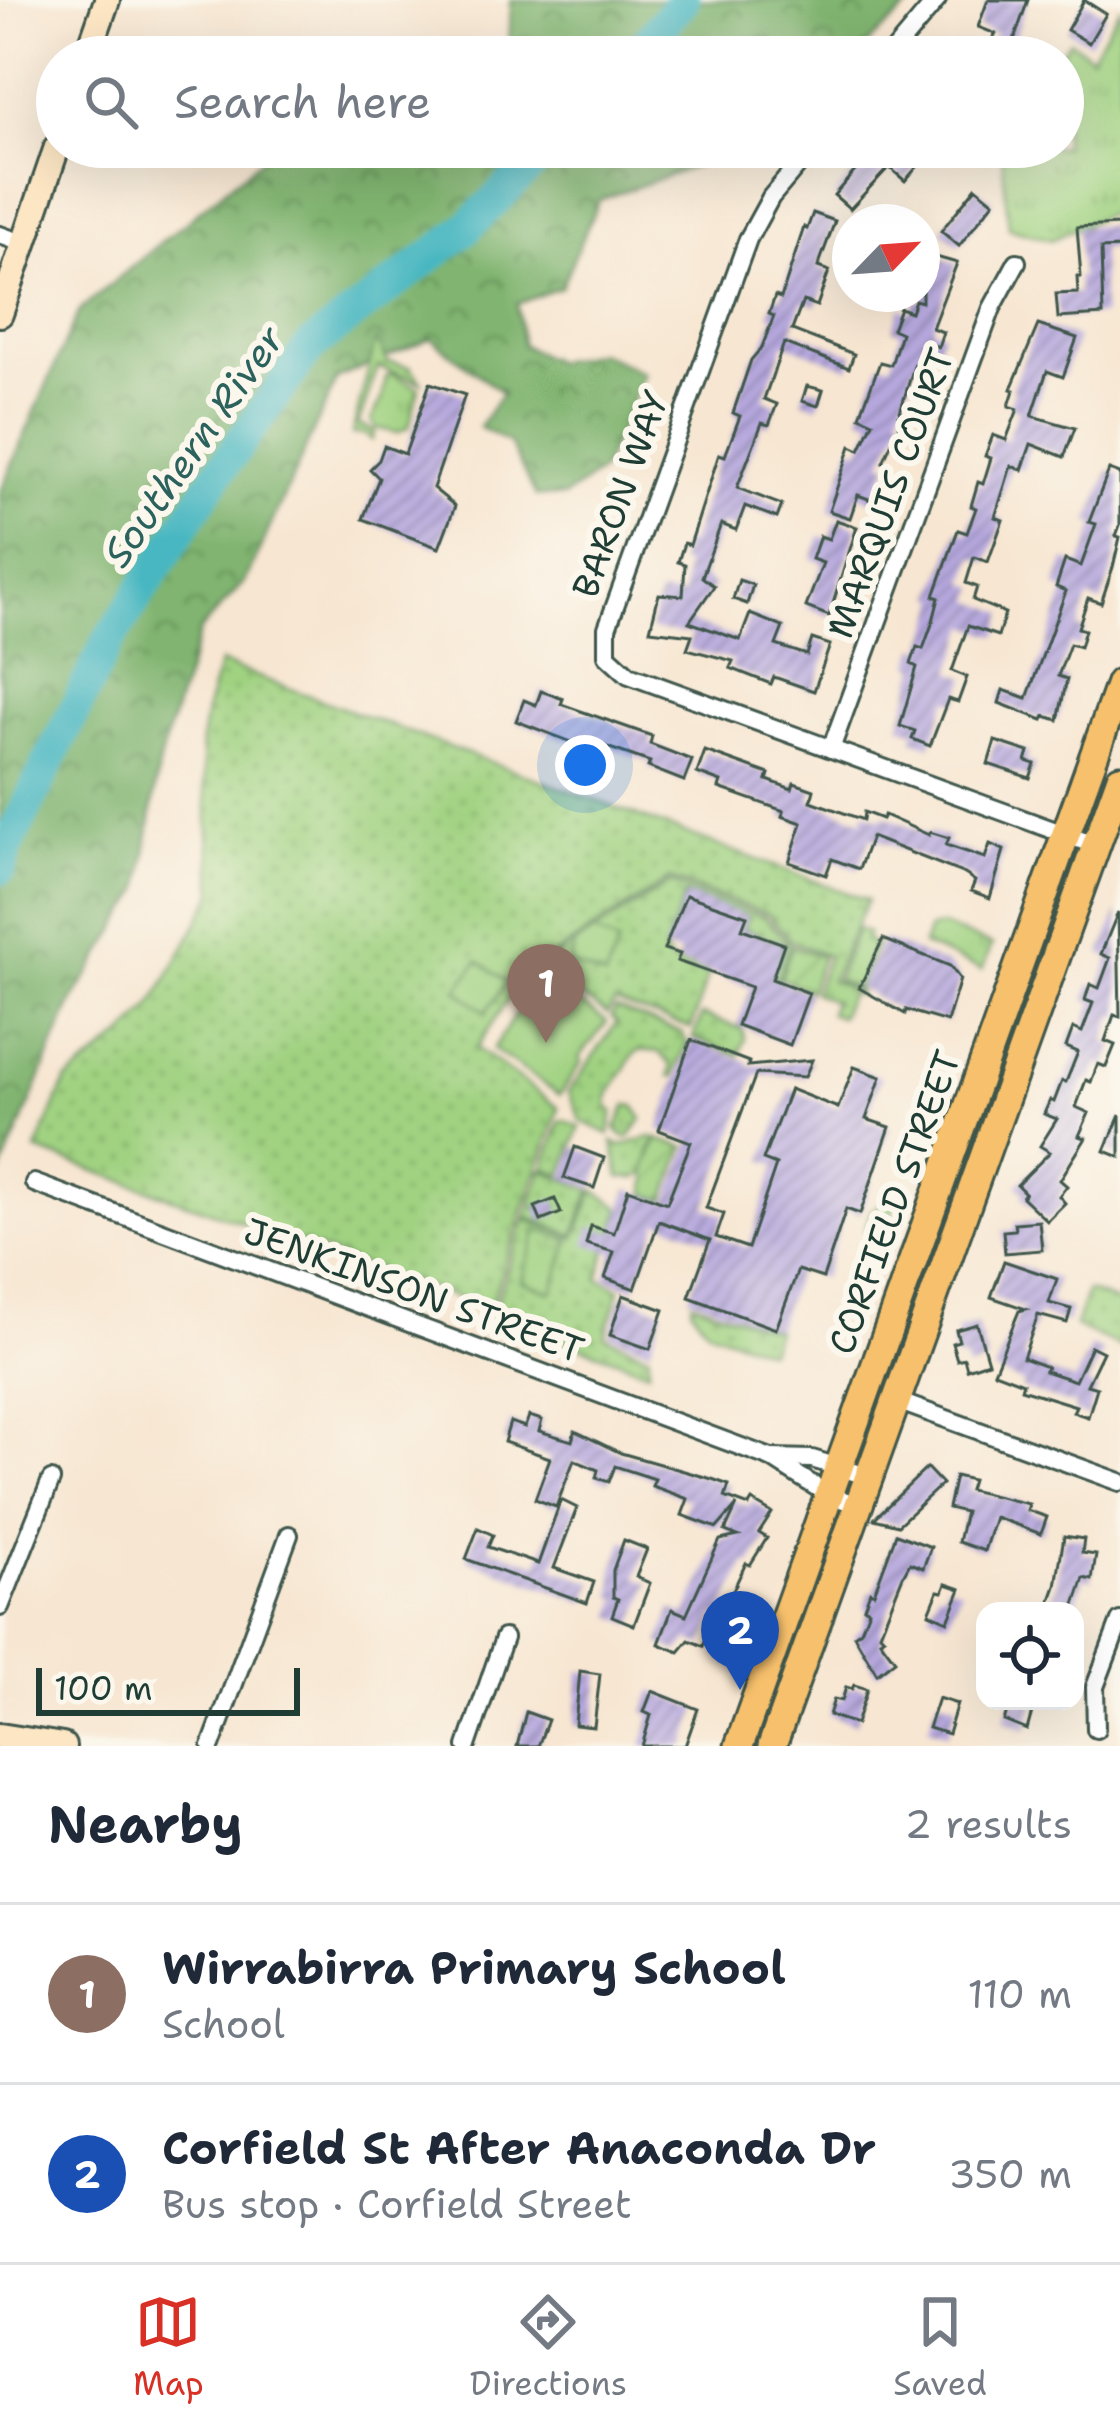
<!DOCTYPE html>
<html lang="en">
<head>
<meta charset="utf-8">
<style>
	body { margin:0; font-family:"Shantell Sans",sans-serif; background:#f6f6f7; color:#1f2937 }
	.controls { position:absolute; right:36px; bottom:36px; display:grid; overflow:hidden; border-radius:24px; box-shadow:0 12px 48px #0002 }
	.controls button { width:108px; height:108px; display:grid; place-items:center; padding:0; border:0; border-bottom:3px solid #e0e1e3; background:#fff; color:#1f2937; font:60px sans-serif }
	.compass { position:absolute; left:832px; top:204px; width:108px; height:108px; border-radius:50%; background:#fff; box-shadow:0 12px 48px #0002; rotate:65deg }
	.scale { position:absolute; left:36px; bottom:30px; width:264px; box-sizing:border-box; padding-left:12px; border:6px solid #1f3d34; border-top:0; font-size:33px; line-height:42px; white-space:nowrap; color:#1f3d34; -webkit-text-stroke:9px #fbf7ec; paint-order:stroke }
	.you { position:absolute; left:585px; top:765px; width:42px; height:42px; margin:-30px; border:9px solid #fff; border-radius:50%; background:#1a73e8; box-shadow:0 0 0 18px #1a73e833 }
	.badge { display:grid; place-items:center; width:78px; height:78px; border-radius:50%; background:#d93025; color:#fff; font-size:39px; font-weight:700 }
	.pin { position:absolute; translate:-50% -99px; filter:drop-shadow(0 3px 6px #0008) }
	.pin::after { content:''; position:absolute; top:63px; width:42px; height:36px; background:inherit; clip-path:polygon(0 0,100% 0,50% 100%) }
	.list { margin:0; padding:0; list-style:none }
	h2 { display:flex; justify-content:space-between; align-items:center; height:156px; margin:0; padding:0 48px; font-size:51px }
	h2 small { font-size:39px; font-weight:400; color:#747a83 }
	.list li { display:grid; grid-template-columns:78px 1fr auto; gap:36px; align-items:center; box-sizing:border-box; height:180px; padding:0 48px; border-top:3px solid #e0e1e3 }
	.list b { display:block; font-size:45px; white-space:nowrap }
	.list p { margin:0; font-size:39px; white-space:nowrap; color:#747a83 }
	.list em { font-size:39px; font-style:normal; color:#747a83 }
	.icon { flex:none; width:66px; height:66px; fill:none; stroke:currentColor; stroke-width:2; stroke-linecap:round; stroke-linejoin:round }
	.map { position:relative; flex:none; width:1120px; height:1746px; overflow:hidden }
	.search { position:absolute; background:#fff; box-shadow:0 12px 48px #0002; left:36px; right:36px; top:36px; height:132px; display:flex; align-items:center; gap:30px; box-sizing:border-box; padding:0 42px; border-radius:66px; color:#747a83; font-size:45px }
	.sheet { height:516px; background:#fff }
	nav { display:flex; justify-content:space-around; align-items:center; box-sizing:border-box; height:168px; border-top:3px solid #e0e1e3; background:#fff; font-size:33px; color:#747a83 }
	nav a { display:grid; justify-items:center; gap:6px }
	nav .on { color:#d93025 }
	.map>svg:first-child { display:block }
	.grass { fill:url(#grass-dots); stroke:#60885a; stroke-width:3 }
	.forest { fill:url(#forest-crowns); stroke:#507852; stroke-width:3 }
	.park { fill:url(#park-tufts); stroke:#60885a; stroke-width:3 }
	.garden { fill:url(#garden-furrows); stroke:#60885a; stroke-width:3 }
	.pitch { fill:#a0d281; stroke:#60885a; stroke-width:3 }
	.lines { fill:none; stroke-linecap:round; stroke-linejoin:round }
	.river { stroke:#48b7c1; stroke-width:33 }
	.building { fill:url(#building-hatch) }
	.street-casing { stroke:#3f564c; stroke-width:22 }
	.secondary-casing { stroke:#3f564c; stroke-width:30 }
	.primary-casing { stroke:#3f564c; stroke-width:33 }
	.street { stroke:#fff; stroke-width:16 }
	.secondary { stroke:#fce6c4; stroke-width:24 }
	.primary { stroke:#f7c06c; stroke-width:27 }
	.labels { text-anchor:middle; stroke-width:12; stroke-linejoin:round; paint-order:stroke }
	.street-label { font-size:36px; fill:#1f3d34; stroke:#fbf7ec }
	.water-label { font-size:39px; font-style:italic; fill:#2b625e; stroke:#fbf7ec }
</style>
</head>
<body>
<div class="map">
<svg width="1120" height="1746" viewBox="0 0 1120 1746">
	<defs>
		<pattern id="grass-dots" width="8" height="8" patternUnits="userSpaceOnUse" patternTransform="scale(3)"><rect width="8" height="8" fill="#a0d281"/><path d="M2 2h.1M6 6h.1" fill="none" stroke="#89b570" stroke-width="1.8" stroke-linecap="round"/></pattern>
		<pattern id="forest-crowns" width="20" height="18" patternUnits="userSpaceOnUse" patternTransform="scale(3)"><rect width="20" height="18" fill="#80b46f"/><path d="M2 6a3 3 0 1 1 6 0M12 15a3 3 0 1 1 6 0" fill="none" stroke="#68945c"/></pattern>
		<pattern id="park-tufts" width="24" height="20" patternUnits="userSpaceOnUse" patternTransform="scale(3)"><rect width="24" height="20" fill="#a0d281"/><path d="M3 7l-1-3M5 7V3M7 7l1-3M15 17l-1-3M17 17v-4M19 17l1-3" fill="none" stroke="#89b570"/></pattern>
		<pattern id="garden-furrows" width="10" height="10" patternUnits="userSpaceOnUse" patternTransform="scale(3)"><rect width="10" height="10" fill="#a0d281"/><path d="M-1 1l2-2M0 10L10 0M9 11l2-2" fill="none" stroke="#89b570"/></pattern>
		<pattern id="building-hatch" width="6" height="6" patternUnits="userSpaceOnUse" patternTransform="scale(3)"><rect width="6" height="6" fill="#b6a7dd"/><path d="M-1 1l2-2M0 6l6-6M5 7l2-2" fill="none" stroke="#9389b4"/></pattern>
	</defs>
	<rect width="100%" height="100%" fill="#fbf7ec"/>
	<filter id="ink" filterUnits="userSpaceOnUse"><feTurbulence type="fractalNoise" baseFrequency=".00833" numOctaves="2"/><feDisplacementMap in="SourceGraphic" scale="24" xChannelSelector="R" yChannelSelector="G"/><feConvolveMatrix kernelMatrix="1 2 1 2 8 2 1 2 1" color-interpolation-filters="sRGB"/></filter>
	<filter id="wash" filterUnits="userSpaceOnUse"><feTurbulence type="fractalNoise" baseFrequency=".004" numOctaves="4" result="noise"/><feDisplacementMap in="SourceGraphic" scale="48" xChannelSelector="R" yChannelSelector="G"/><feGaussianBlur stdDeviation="2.7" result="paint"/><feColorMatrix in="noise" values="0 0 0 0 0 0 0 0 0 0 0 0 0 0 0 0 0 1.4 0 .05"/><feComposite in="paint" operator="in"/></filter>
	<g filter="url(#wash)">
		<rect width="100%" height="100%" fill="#f7e6d1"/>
		<g class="grass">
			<path d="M220 663 867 900 831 981 859 992 858 995 850 993 840 1017 829 1013 833 1001 814 993 828 956 791 941 768 914 670 879 536 966 531 965 476 1048 559 1108 489 1309 36 1150 66 1081 125 1035 153 1004 214 893 201 741 207 705Z"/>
			<path d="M670 883 765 917 790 945 778 979 756 971 759 962 776 967 785 944 744 928 747 916 685 894 664 950 672 962 708 975 691 1028 615 1003 607 1014 538 968Z"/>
			<path d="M616 1009 682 1033 687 1043 674 1076H670L671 1065 659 1052 640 1050 634 1054 608 1096 609 1108 614 1111 609 1134 581 1121 569 1092 617 1022 611 1017Z"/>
			<path d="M702 1015 742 1029 745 1039 739 1055 693 1038Z"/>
			<path d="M564 1120 580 1127 562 1175 544 1168 560 1121Z"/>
			<path d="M651 1137 657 1139 650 1150 647 1173 637 1178 620 1177 613 1142 621 1146Z"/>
			<path d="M542 1170 591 1190 574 1235 526 1217Z"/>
			<path d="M594 1190 621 1208 598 1278 620 1289 605 1336 649 1355 648 1371 492 1314 525 1219 575 1238Z"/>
			<path d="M1087 1291 1120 1303V1347L1075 1326Z"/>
			<path d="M692 1302 776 1330 769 1351 708 1330 691 1308Z"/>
		</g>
		<g class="forest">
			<path d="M511 0H917L853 57H481L509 45Z"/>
			<path d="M276 147H751L599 200 561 287 517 304 522 345 555 362 599 352 644 373 601 471 564 497 536 496 509 443 479 427 502 393 431 338 337 379 246 580 200 630 159 761 141 890 72 1002 0 1176V492L79 311Z"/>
		</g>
		<g class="park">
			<path d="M1120 8V208L1051 240 1009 228 1001 147H1063V57H1056L1070 41 1091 56Z"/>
			<path d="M391 374 419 388 409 427 397 433 376 428 371 420 382 400 386 377Z"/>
			<path d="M942 926 992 945 982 970 923 945 929 929Z"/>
			<path d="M857 929 868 933 865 940 876 945 857 988 836 980Z"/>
			<path d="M593 932 618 944 605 978 569 964 575 944Z"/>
			<path d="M627 1105 635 1106 642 1119 630 1137H624L616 1129Z"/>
			<path d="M889 1198 895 1205 881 1239 865 1230 871 1211Z"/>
			<path d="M538 1230 570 1240 552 1292 521 1281Z"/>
		</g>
		<g class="garden">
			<path d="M376 339 388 362 411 367 421 382 378 367 358 425 375 431 372 440 365 434H352Z"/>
			<path d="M792 946 822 957 810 990 780 979Z"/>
			<path d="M657 1139 685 1147 665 1200 646 1194 647 1165Z"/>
		</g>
		<g class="pitch">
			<path d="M478 961 507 982 486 1012 457 990Z"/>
			<path d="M540 976 607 1022 579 1058 582 1061 560 1095 493 1049Z"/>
		</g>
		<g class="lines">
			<g class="river">
				<path d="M635 57 683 0"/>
				<path d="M0 869 8 845 108 642 218 473 310 347 460 234 550 147"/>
			</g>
		</g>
		<g id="blocks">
			<g class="building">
				<path d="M988 0H1028L1008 57H977L996 34 978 27Z"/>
				<path d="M1084 0 1106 14 1089 43 1067 30Z"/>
				<path d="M876 147H910L924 159 905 181 889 167 850 209 834 195Z"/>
				<path d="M976 187 994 202 959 246 941 231Z"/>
				<path d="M813 213 835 221 818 267 829 271 817 306 803 301 792 330 854 354 849 368 784 343 764 399 777 404 769 425 762 423 737 488 782 505 777 518 745 506 736 530 721 524 702 577 714 586 689 622 740 640 750 614 783 627 776 645 807 655 812 639 830 645 814 691 774 677 771 684 730 668 733 661 687 649 692 635 650 630 659 594 683 596 685 564 678 562 684 543 690 545 719 454 725 456 740 416 733 413 751 360 762 347 774 316 769 314 775 296 781 298 804 227 807 229Z"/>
				<path d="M1119 225 1120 248 1101 249 1103 315 1058 318 1056 294 1078 293 1077 277H1081L1077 227Z"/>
				<path d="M929 255 957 263 932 328 943 332 938 347 931 344 923 366 915 363 899 415 903 417 883 462 889 464 874 501 858 495 850 518 829 511 851 446 860 450 873 422 860 416 880 362 891 365 901 333 892 329 900 308 911 312 915 300 922 302V258L927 260Z"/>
				<path d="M1038 325 1077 338 1063 377 1047 371 1032 416 1075 428 1064 457 1031 444 1022 470 1011 466 995 517 1003 520 988 562 974 557 966 583 977 587 973 600 1005 613 998 636 968 626 952 671 967 677 958 702 948 699 930 746 912 739 915 731 900 726 917 667 911 664 917 647 923 649 933 621 939 598 934 596 958 530 967 533 976 508 971 506 978 482 983 484 991 458 985 456 993 435 1006 440 1018 409 1009 406 1014 390 1011 389Z"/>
				<path d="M430 383 465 395 433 488 455 506 439 548 363 519 379 478 370 469 379 460 384 446 405 454Z"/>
				<path d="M807 386 823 390 818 406 802 401Z"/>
				<path d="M1109 470 1120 474V525L1116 536 1120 537 1113 567 1101 603 1088 598 1078 628 1085 630 1080 647 1070 644 1058 676 1067 679 1058 720 1045 716 1043 720 999 703 1003 690 1027 698 1066 591 1056 587 1065 560 1081 566 1096 524 1089 522Z"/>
				<path d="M836 520 857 527 829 616 806 607 823 563 812 559 820 536 829 539Z"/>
				<path d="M739 580 753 585 747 604 733 599Z"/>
				<path d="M541 691 563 699 561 704 652 736 650 744 692 760 684 781 648 767 650 762 598 744 593 757 572 749 574 743 516 721 524 700 536 705Z"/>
				<path d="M995 741 1029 752 1026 761 1035 764 1030 778 988 764Z"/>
				<path d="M705 751 769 774 767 780 792 789 794 783 814 790 811 801 863 820 864 812 882 819 884 815 929 835 930 832 949 838 946 845 985 858 990 844 1004 850 990 898 971 891 975 881 965 874 871 837 859 869 832 859 826 875 789 862 802 823 782 816 784 811 719 788 721 782 697 773Z"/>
				<path d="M686 895 747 916 742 929 784 944 772 979 809 993 790 1045 737 1025 751 987 677 961 680 954 664 949Z"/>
				<path d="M1118 912 1120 1017 1114 1015 1105 1041 1115 1045 1106 1067 1098 1064 1091 1082 1086 1080 1076 1107 1089 1113 1079 1136 1086 1138 1060 1180 1067 1186 1059 1196 1065 1203 1047 1221 1022 1197 1025 1193 1017 1185 1050 1152 1040 1146 1057 1119 1044 1114 1050 1100 1054 1102 1062 1081 1066 1082 1078 1052 1066 1047 1073 1028 1082 1032 1093 1003 1085 1000 1090 984 1099 988 1110 958 1101 954Z"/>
				<path d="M883 939 950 966 960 979 947 1022 906 1010 905 1014 859 988Z"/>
				<path d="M691 1040 749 1062 748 1066 812 1060 805 1077 756 1074 706 1208 724 1214 716 1237 748 1248 776 1165 763 1160 790 1089 838 1108 854 1067 881 1077 866 1119 890 1127 860 1214 846 1209 823 1278 798 1270 776 1329 689 1297 710 1240 659 1221 635 1289 605 1278 614 1252 586 1244 591 1226 614 1233 628 1189 667 1203 691 1142 659 1130Z"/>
				<path d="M1120 1115V1157L1105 1151Z"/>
				<path d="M575 1147 604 1158 594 1188 564 1178Z"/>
				<path d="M555 1199 561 1213 541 1221 535 1207Z"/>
				<path d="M1039 1221 1042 1250 1005 1253 1003 1231 1015 1230 1014 1223Z"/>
				<path d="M1004 1261 1057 1279 1049 1303 1071 1309 1067 1323 1038 1315 1023 1358 1047 1367 1045 1371 1075 1381 1091 1346 1103 1352 1087 1385 1097 1388 1088 1417 1073 1412 1076 1406 1021 1389 1023 1383 994 1372 1019 1311 1026 1309 991 1297Z"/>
				<path d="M623 1295 664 1310 650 1349 610 1335Z"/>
				<path d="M977 1324 988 1362 967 1369 964 1358 957 1360 952 1343 959 1341 956 1330Z"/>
				<path d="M529 1416 542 1420 539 1431 572 1441 575 1431 621 1453 712 1479 729 1485 725 1497 749 1506 752 1501 772 1513 759 1533 767 1538 750 1565 746 1563 720 1617 715 1615 703 1646 689 1640 679 1652 659 1644 672 1609 686 1615 720 1540 738 1536 725 1531 737 1505 717 1528 682 1515 688 1499 652 1486 655 1479 615 1466 609 1482 596 1478 598 1470 574 1460 556 1507 535 1499 550 1458 504 1442 510 1422 525 1427Z"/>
				<path d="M927 1468 942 1484 898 1525 874 1519Z"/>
				<path d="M955 1476 972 1480 969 1490 1029 1504 1027 1510 1047 1517 1041 1534 995 1517 984 1551 958 1542 965 1512 948 1508Z"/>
				<path d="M561 1500 577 1508 554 1568 594 1582 587 1603 466 1559 478 1528 493 1535 488 1547 538 1564Z"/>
				<path d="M896 1534 931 1547 923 1568 910 1563 903 1576 880 1633 884 1637 880 1640 895 1660 877 1674 854 1635 861 1630 869 1610 864 1607 870 1591 874 1593Z"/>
				<path d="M1064 1536 1084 1539 1082 1553 1096 1555 1092 1580 1084 1578 1073 1611H1047L1056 1586Z"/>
				<path d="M624 1540 647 1549 636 1577 650 1583 634 1625 612 1616 618 1599 613 1597V1570Z"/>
				<path d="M946 1584 961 1589 948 1621 929 1613 938 1591 943 1592Z"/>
				<path d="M580 1671 600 1674 594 1727 575 1725Z"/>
				<path d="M854 1685 867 1689 856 1724 829 1715 834 1699 842 1701 846 1687 852 1689Z"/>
				<path d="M652 1691 698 1709 685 1746H642L651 1715 644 1712Z"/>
				<path d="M938 1698 957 1704 948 1734 928 1728Z"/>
				<path d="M1011 1701H1035L1027 1730 1004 1721Z"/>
				<path d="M526 1712 548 1720 538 1746H517Z"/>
			</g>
		</g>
	</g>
	<g filter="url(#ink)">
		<use href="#blocks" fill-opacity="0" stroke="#3f564c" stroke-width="3"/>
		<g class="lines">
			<g class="street-casing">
				<g id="street">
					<path d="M889 57 937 0"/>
					<path d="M813 147 771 197 748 239 607 628V655L629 675 1097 846"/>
					<path d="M0 235 25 244"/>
					<path d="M831 749 992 308 1017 262"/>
					<path d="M34 1183 771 1458 827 1494 860 1506"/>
					<path d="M897 1401 1120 1482"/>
					<path d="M772 1458 812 1459 870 1477"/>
					<path d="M0 1607 51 1480"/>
					<path d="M1096 1729 1095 1687 1120 1621"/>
					<path d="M211 1746 289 1535"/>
					<path d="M467 1746 504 1638"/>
				</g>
			</g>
			<g class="secondary-casing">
				<g id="secondary">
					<path d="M87 57 107 0"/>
					<path d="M0 314 57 147"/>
					<path d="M0 1736 63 1746"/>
				</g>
			</g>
			<g class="primary-casing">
				<g id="primary">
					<path d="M739 1746 1120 683"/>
					<path d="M772 1746 1120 779"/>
				</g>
			</g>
			<use href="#street" class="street"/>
			<use href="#secondary" class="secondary"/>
			<use href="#primary" class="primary"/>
		</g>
	</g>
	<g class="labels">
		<g class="street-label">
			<text transform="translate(890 493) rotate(-70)" y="13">MARQUIS COURT</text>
			<text transform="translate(620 494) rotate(-70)" y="13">BARON WAY</text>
			<text transform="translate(894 1202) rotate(-70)" y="13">CORFIELD STREET</text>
			<text transform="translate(414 1290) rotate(20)" y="13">JENKINSON STREET</text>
		</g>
		<g class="water-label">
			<text transform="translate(193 446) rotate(-55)" y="14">Southern River</text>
		</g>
	</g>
</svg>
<div class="controls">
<button><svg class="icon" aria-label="locate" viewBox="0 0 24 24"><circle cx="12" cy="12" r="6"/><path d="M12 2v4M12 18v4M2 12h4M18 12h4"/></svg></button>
</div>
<svg class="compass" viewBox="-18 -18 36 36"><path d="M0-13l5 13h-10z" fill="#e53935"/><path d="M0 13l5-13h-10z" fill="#747a83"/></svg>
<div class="scale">100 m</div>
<div class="you"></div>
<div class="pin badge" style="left:546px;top:1043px;background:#8d6e63">1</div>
<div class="pin badge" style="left:740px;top:1690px;background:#1a4fb4">2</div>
<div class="search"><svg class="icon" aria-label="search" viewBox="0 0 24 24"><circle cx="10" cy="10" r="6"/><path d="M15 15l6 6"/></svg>Search here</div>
</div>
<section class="sheet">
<h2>Nearby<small>2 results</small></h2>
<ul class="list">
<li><span class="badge" style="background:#8d6e63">1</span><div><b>Wirrabirra Primary School</b><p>School</p></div><em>110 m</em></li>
<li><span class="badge" style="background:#1a4fb4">2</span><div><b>Corfield St After Anaconda Dr</b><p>Bus stop · Corfield Street</p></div><em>350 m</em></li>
</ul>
</section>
<nav>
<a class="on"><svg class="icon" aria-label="map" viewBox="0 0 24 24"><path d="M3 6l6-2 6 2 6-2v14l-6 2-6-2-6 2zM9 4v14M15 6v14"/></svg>Map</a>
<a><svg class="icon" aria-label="directions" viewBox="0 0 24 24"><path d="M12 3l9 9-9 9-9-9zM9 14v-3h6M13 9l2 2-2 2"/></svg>Directions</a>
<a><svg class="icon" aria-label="saved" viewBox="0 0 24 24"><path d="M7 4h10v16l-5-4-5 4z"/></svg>Saved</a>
</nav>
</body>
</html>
